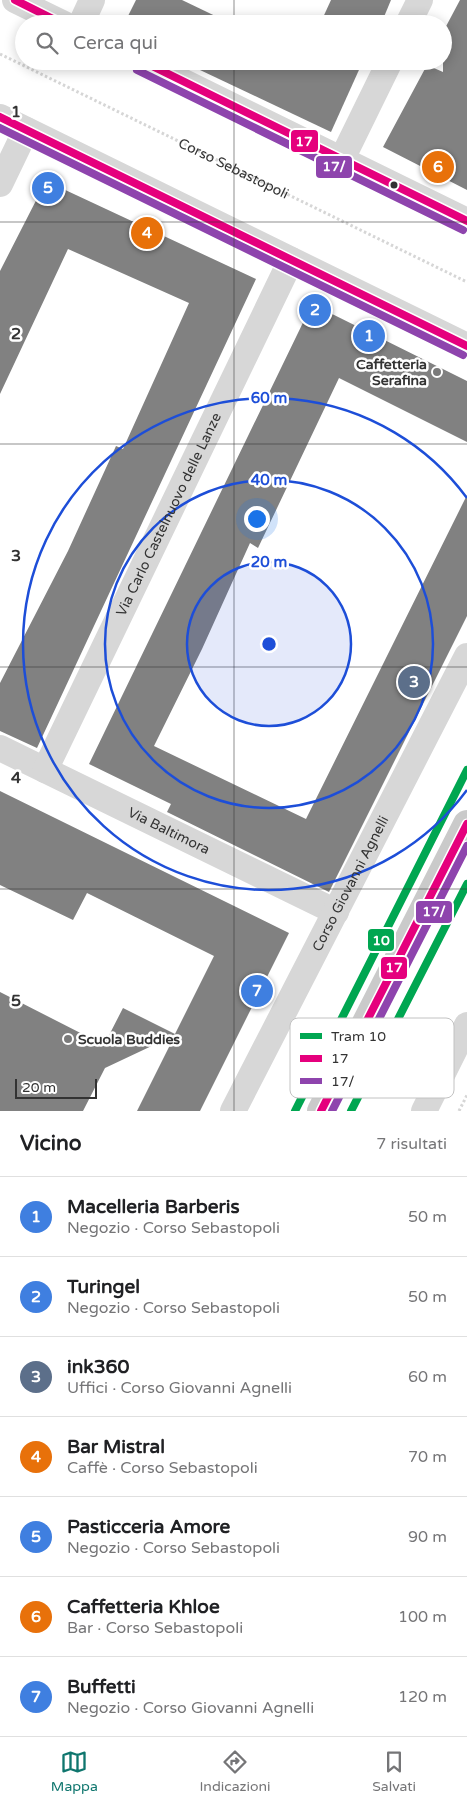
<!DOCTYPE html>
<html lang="it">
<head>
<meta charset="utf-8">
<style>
	body { margin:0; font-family:"Varela Round",sans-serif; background:#f2f2f2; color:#202124 }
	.scale { position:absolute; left:15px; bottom:12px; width:82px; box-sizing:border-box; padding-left:5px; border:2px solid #333; border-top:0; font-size:14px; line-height:18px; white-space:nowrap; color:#333; -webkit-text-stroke:4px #fff; paint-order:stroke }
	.you { position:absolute; left:256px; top:518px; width:18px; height:18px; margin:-12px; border:4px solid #fff; border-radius:50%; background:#1a73e8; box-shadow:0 0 0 8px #1a73e833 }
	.badge { display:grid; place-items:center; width:32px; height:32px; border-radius:50%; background:#0f766e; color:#fff; font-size:16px; font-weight:700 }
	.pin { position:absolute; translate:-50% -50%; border:2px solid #fff; box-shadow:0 1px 5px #0006 }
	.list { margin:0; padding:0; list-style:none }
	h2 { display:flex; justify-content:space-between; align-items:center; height:65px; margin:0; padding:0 20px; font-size:21px }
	h2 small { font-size:16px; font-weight:400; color:#757577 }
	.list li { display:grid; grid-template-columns:32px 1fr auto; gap:15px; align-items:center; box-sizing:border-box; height:80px; padding:0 20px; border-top:1px solid #e0e0e0 }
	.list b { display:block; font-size:19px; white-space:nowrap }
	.list p { margin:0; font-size:16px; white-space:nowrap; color:#757577 }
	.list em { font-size:16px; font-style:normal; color:#757577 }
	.icon { flex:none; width:28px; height:28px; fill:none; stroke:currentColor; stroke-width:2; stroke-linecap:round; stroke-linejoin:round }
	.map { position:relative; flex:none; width:467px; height:1111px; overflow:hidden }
	.search { position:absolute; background:#fff; box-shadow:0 2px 12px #0003; left:15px; right:15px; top:15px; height:55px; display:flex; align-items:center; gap:12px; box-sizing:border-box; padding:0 18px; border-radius:28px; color:#757577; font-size:19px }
	.sheet { height:625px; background:#fff }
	nav { display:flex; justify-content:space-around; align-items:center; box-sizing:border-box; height:70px; border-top:1px solid #e0e0e0; background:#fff; font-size:14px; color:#757577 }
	nav a { display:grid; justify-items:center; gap:2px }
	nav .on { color:#0f766e }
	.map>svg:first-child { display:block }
	.building { fill:#818181 }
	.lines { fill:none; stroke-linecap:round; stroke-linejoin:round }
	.path { stroke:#d6d6d6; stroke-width:3; stroke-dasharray:2.5 2.5; stroke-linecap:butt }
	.minor { stroke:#d7d7d7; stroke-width:26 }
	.major { stroke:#cacaca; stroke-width:28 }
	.bus-1-casing { stroke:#fff; stroke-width:11 }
	.bus-2-casing { stroke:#fff; stroke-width:11 }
	.bus-1 { stroke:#e5007d; stroke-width:8 }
	.bus-2 { stroke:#8e44ad; stroke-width:8 }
	.tram-1-casing { stroke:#fff; stroke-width:11 }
	.tram-1 { stroke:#00a651; stroke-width:8 }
	.grid { fill:none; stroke:#333; stroke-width:1; stroke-opacity:0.55 }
	.ring { fill:none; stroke:#1d4ed8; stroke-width:2.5 }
	.bus-dot { fill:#333; stroke:#fff; stroke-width:2 }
	.poi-dot { fill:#7a7a7a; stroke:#fff; stroke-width:2 }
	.labels { text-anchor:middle; stroke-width:5; stroke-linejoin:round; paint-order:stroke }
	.street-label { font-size:14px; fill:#333; stroke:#fff }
	.poi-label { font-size:14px; font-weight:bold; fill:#333; stroke:#fff; text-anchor:end }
	.key { fill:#fff; stroke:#c2c2c2; stroke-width:1 }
	.key-label { font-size:14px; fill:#333 }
	.grid-label { font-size:16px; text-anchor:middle; font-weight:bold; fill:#333; stroke:#fff; stroke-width:5; stroke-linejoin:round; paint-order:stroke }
	.centre { fill:#1d4ed8; stroke:#fff; stroke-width:2.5 }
	.ring-label { font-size:15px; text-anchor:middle; font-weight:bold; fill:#1d4ed8; stroke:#fff; stroke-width:5; stroke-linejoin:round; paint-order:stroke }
	.line-badge { stroke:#fff; stroke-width:2 }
	.badge-label { font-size:14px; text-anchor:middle; font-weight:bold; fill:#fff }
</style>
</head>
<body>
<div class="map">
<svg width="467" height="1111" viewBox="0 0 467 1111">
	<rect width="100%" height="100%" fill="#fff"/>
	<g class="building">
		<path d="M136 0H182L232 24H124Z"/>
		<path d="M331 0H391L381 24H320Z"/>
		<path d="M460 0H467V190L383 147 427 65 443 72V32Z"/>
		<path d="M181 61H363L331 132Z"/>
		<path d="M46 181 256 279 37 748 0 731V683L68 551 116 446 123 449 189 303 68 249 0 394V271Z"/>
		<path d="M312 304 467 381V442L339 378 258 548 250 543 202 649 154 746 306 819 467 495V616L329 892 167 812 171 804 89 764Z"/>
		<path d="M0 791 289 933 200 1111H137L175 1035 105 1068 83 1111H0V992L104 1045 123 1008 175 1034 214 956 87 893 73 920 0 885Z"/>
	</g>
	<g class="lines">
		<g class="path">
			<path id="s1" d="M0 54 467 282"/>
			<path d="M459 1111 467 1095"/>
		</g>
		<g class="minor">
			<path d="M15 0 64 24"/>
			<path d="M81 24 92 0"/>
			<path d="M408 24 420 0"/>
			<path d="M141 61 467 221"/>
			<path d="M0 117 467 346"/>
			<path d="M342 159 390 61"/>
			<path d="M0 184 26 130"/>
			<path id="s2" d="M0 748 336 912"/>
			<path id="s3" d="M45 770 291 260"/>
			<path id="s4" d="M233 1111 467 656"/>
			<path d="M424 1111 467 1025"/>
		</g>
		<path class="major" d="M321 1111 467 824"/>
		<g class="bus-1-casing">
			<g id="bus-1">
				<path d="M15 0 63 24"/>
				<path d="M142 61 467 221"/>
				<path d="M0 117 467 346"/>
				<path d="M321 1111 467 824"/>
			</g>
		</g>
		<g class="bus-2-casing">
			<g id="bus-2">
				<path d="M137 70 463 230"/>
				<path d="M0 128 463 355"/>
				<path d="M332 1111 467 846"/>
			</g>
		</g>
		<use href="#bus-1" class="bus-1"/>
		<use href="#bus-2" class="bus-2"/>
		<g class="tram-1-casing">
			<g id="tram-1">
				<path d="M295 1111 467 770"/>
				<path d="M351 1111 467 884"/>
			</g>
		</g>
		<use href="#tram-1" class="tram-1"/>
	</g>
	<path class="grid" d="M234 0V24M234 61V1111M0 222H467M0 444H467M0 667H467M0 889H467"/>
	<circle cx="269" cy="644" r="82" fill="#1d4ed8" fill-opacity=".12"/>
	<g class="ring">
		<circle cx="269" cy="644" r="82"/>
		<circle cx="269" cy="644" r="164"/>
		<path d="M467 790A246 246 0 1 1 467 498"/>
	</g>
	<circle class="bus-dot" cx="394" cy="185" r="4.5"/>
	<g class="poi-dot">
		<circle cx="437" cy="372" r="5"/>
		<circle cx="68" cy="1039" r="5"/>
	</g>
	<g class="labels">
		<g class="street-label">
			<text dy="5" stroke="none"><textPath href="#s1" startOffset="260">Corso Sebastopoli</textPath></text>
			<text dy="5" stroke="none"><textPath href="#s3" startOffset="284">Via Carlo Castelnuovo delle Lanze</textPath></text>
			<text dy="5" stroke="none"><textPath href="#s2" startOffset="188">Via Baltimora</textPath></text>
			<text dy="5" stroke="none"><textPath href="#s4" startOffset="256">Corso Giovanni Agnelli</textPath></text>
		</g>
		<g class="poi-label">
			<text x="427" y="369">Caffetteria<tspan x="427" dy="16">Serafina</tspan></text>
			<text x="78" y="1044" text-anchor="start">Scuola Buddies</text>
		</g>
	</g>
	<rect x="290" y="1018" width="164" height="80" rx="8" class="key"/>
	<rect x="300" y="1033" width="22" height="6" fill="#00a651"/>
	<rect x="300" y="1055" width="22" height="7" fill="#e5007d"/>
	<rect x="300" y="1078" width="22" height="6" fill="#8e44ad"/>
	<g class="key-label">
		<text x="331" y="1041">Tram 10</text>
		<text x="331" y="1063">17</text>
		<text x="331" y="1086">17/</text>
	</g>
	<g class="grid-label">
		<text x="16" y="117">1</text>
		<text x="16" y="339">2</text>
		<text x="16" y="561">3</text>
		<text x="16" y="783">4</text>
		<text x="16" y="1006">5</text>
	</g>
	<circle cx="269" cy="644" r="8" class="centre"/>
	<g class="ring-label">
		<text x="269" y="403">60 m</text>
		<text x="269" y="485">40 m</text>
		<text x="269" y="567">20 m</text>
	</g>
	<g class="line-badge">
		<rect x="290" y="129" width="29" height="24" rx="5" fill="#e5007d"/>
		<rect x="315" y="155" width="38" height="24" rx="5" fill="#8e44ad"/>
		<rect x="415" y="900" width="38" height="24" rx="5" fill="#8e44ad"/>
		<rect x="367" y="928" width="28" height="24" rx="5" fill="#00a651"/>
		<rect x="380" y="956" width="28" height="24" rx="5" fill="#e5007d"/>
	</g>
	<g class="badge-label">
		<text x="304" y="146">17</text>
		<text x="334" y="171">17/</text>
		<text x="434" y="916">17/</text>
		<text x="381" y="945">10</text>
		<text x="394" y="972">17</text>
	</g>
</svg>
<div class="scale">20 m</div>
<div class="you"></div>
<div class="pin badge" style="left:369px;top:336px;background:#3f7fe0">1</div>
<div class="pin badge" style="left:315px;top:310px;background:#3f7fe0">2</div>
<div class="pin badge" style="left:414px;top:682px;background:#5c6f8a">3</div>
<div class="pin badge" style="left:147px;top:233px;background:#e8710a">4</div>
<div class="pin badge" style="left:48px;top:188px;background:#3f7fe0">5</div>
<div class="pin badge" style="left:438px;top:167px;background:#e8710a">6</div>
<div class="pin badge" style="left:257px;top:991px;background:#3f7fe0">7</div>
<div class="search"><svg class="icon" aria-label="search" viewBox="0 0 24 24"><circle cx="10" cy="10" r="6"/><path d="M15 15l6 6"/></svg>Cerca qui</div>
</div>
<section class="sheet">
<h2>Vicino<small>7 risultati</small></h2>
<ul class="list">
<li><span class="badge" style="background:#3f7fe0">1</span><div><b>Macelleria Barberis</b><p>Negozio · Corso Sebastopoli</p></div><em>50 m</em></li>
<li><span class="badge" style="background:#3f7fe0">2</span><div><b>Turingel</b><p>Negozio · Corso Sebastopoli</p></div><em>50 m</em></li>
<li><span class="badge" style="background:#5c6f8a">3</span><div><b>ink360</b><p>Uffici · Corso Giovanni Agnelli</p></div><em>60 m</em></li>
<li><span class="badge" style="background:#e8710a">4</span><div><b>Bar Mistral</b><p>Caffè · Corso Sebastopoli</p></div><em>70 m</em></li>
<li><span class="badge" style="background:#3f7fe0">5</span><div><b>Pasticceria Amore</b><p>Negozio · Corso Sebastopoli</p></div><em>90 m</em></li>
<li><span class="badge" style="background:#e8710a">6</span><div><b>Caffetteria Khloe</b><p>Bar · Corso Sebastopoli</p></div><em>100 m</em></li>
<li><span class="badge" style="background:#3f7fe0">7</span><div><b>Buffetti</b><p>Negozio · Corso Giovanni Agnelli</p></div><em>120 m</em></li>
</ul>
</section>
<nav>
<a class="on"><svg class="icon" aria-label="map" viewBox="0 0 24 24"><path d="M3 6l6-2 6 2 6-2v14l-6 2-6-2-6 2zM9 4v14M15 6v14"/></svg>Mappa</a>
<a><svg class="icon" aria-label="directions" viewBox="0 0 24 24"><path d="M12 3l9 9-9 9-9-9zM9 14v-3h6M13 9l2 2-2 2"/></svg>Indicazioni</a>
<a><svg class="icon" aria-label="saved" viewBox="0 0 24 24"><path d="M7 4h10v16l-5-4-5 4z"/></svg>Salvati</a>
</nav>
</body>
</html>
